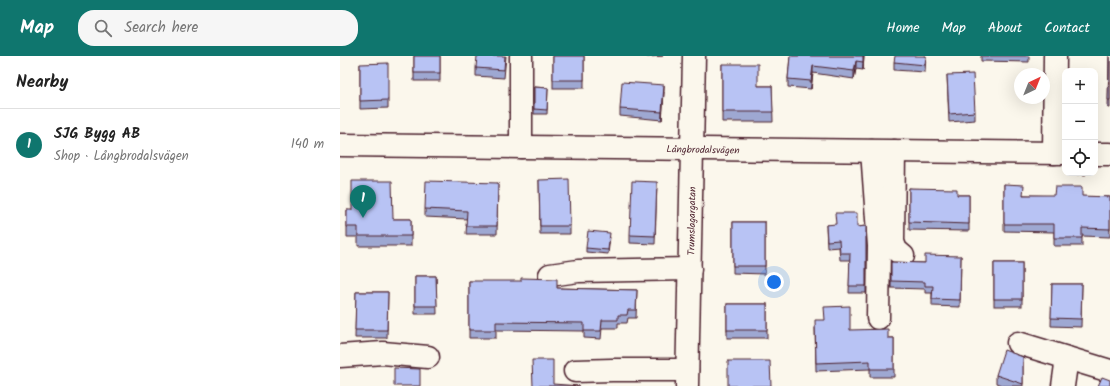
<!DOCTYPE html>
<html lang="en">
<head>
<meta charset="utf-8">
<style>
	body { margin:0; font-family:Kalam,sans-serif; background:#f6f6f6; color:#222 }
	.controls { position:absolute; right:12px; top:12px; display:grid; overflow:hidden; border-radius:8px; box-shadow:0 4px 16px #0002 }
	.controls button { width:36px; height:36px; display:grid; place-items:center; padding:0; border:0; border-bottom:1px solid #e0e0e0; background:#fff; color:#222; font:20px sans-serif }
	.compass { position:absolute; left:674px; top:12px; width:36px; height:36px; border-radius:50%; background:#fff; box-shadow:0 4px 16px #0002; rotate:43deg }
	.you { position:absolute; left:434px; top:226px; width:14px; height:14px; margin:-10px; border:3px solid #fff; border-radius:50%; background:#1a73e8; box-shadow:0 0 0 6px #1a73e833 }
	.badge { display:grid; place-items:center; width:26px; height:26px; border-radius:50%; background:#0f766e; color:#fff; font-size:13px; font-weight:700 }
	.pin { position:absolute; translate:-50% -33px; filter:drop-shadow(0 1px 2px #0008) }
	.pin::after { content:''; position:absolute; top:21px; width:14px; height:12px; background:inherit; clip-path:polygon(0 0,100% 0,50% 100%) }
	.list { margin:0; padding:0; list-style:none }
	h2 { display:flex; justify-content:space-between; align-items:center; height:52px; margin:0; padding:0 16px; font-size:17px }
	h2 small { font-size:13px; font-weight:400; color:#767676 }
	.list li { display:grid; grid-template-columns:26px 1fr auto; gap:12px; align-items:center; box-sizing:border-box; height:72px; padding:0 16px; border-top:1px solid #e0e0e0 }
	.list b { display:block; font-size:15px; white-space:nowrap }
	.list p { margin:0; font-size:13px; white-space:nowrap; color:#767676 }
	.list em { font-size:13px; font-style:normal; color:#767676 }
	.icon { flex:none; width:22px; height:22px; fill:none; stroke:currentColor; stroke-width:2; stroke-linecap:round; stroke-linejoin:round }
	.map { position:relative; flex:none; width:770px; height:330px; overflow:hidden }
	header { display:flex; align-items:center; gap:24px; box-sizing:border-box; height:56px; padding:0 20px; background:#0f766e; color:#fff }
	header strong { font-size:19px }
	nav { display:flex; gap:22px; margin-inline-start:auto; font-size:14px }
	.search { width:280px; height:36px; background:#f6f6f6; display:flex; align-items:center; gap:10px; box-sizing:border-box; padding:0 14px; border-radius:16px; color:#767676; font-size:15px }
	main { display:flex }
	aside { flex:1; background:#fff }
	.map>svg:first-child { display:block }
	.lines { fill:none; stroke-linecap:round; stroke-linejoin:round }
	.minor-casing { stroke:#4a1f2b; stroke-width:25 }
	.path { stroke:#4a1f2b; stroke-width:2.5; stroke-dasharray:3 3; stroke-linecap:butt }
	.minor { stroke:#fbf7ec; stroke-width:22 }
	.wall { fill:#9ea8d2; stroke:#4a1f2b }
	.shaded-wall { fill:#8188ab; stroke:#4a1f2b }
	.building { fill:#b8c3f4; stroke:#4a1f2b }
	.labels { text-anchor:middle; stroke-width:3; stroke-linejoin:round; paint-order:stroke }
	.street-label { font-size:10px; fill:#4a1f2b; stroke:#fbf7ec }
</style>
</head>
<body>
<header>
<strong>Map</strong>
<div class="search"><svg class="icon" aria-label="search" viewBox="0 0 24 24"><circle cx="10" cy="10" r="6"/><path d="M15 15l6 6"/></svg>Search here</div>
<nav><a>Home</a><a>Map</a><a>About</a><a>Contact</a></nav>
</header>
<main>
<aside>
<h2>Nearby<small></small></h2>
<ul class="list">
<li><span class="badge">1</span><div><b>SJG Bygg AB</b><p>Shop · Långbrodalsvägen</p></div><em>140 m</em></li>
</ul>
</aside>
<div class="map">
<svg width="770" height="330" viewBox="0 0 770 330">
	<rect width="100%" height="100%" fill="#fbf7ec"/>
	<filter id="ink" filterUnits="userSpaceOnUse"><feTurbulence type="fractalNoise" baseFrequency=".025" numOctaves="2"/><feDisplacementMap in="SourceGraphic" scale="8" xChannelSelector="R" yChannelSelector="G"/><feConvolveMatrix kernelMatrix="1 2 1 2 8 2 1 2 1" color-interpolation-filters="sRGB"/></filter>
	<g filter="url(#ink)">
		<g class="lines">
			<g class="minor-casing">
				<g id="minor">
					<path d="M181 0V91"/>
					<path d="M0 89 725 97"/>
					<path d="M532 95 539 190 538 262"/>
					<path d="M554 95 553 186 556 194 563 200"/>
					<path d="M714 97 715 0"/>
					<path d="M755 98H770"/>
					<path d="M210 219 238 215 350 213"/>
					<path d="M678 287 770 315"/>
					<path d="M0 300 43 297 88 301"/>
					<path d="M235 315 272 314H347"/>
					<path d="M347 330 354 0"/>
					<path d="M723 330 727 302"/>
				</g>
			</g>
			<path class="path" d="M731 118H748"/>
			<use href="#minor" class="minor"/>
		</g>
		<g class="wall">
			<rect x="74" y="0" width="26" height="25"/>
			<path d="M166 0 164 22 136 20V12Z"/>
			<rect x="213" y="0" width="31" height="32"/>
			<path d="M307 0H323L307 1Z"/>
			<path d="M450 0H524L523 14 516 13 514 23 473 17 471 33 448 31V23Z"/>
			<path d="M586 0 585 16 554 14V6Z"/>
			<path d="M641 0H689V6L641 5Z"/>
			<path d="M769 1H770V52H768Z"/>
			<path d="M20 8 48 44V52L20 53Z"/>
			<path d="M382 8 418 30H432L433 66H382Z"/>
			<path d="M607 19 635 56V64L609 66Z"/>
			<path d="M194 31 208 32 207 58H194Z"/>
			<path d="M324 36 322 64 280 60V53Z"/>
			<path d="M199 124 230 170V178H200Z"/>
			<path d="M317 126 315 188 290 187V179Z"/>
			<path d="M158 127 157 178H126L127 163 85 161V153Z"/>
			<path d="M664 128 684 139 770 141V181L742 180V190H714V176L664 175Z"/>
			<path d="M569 132 617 139H629V175L569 174Z"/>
			<path d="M7 154 53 163H71V190H18V181H7Z"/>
			<path d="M393 166H425V218L393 217Z"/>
			<path d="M486 169 517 171 526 170V237H509L510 204H500L499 191 487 192Z"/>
			<path d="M270 181 268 198 246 196V192Z"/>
			<path d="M621 200 620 251 592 250V237H585V233L551 232V206L585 207Z"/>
			<rect x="654" y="207" width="28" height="43"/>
			<path d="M75 220H96L97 258H75Z"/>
			<path d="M129 225 217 232 297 234 296 262H288L287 267H278V272H262L261 283 244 282V275L156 274V282H129Z"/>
			<path d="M712 228H742L741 271 711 270Z"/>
			<path d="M16 236H48L47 282H15Z"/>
			<rect x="387" y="248" width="40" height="34"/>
			<path d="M475 272 510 274 548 282H554V321H530V313L476 315Z"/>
			<path d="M683 301V330H664L656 327V319Z"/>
		</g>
		<g class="shaded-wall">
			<path d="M523 0H524L523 14Z"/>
			<path d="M516 5V13L514 23V15Z"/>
			<path d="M473 10V17L471 33V25Z"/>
			<path d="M324 29V36L322 64V56Z"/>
		</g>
		<g class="building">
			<rect x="74" y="0" width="26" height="17"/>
			<path d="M137 0H165L164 14 136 12Z"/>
			<rect x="213" y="0" width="31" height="24"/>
			<path d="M450 0H523V6L516 5 514 15 473 10 471 25 448 23Z"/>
			<path d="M555 0H586L585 9 554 6Z"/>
			<path d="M769 1H770V44H768Z"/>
			<path d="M48 7V44L20 45V8Z"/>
			<path d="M382 8H418V30H432L433 56H382Z"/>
			<path d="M633 18 635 56 609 58 607 19Z"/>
			<path d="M282 26 324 29 322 56 280 53Z"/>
			<path d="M194 31 208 32 207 54 194 53Z"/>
			<path d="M229 123 230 170H200L199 124Z"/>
			<path d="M12 125H52L53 163H71V180H18V171H7V154H12Z"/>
			<path d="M86 125 158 127 157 170H126L127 155 85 153Z"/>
			<path d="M292 125 317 126 315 180 290 179Z"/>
			<path d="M664 128 684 129 683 139H714L715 131H742V140L770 141V173L742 172V182H714V168H664Z"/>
			<path d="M569 132 617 133V139H629V168L569 166Z"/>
			<path d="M495 157H517V171L526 170V230H509L510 197H500L499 184 487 185 486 169 496 168Z"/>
			<rect x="393" y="166" width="32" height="44"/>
			<path d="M248 175 270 177 268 194 246 192Z"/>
			<path d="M585 199 621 200 620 244 592 243 593 230H585V226L551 225V206L585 207Z"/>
			<rect x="654" y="207" width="28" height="36"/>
			<path d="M75 220H96L97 250H75Z"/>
			<path d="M181 222 217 223V232L297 234 296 254H288L287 259H278V264H262L261 275H244V267L156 266V274H129V225H181Z"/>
			<path d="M712 228H742L741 263 711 262Z"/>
			<path d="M16 236H48L47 274H15Z"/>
			<rect x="387" y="248" width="40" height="26"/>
			<path d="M510 250V274L548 273V282H554V313H530V305L476 307 475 264H485L484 251Z"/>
			<path d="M664 294 683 301V328L656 319Z"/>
			<path d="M192 304H213V328L240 330H193Z"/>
			<path d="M388 305H430L431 330H388Z"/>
			<path d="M54 312 80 313V330H54Z"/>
			<path d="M762 321 770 324V330H758Z"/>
		</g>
	</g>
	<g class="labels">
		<g class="street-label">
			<text transform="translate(363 93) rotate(1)" y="4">Långbrodalsvägen</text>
			<text transform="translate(351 165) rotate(-89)" y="4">Trumslagargatan</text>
		</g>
	</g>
</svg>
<div class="controls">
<button>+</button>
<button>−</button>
<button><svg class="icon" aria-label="locate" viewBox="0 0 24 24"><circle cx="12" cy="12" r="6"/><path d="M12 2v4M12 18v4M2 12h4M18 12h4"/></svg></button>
</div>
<svg class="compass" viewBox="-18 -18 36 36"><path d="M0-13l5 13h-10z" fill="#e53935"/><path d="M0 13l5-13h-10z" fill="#767676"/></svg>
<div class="you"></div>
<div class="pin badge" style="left:23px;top:162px">1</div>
</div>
</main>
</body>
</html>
